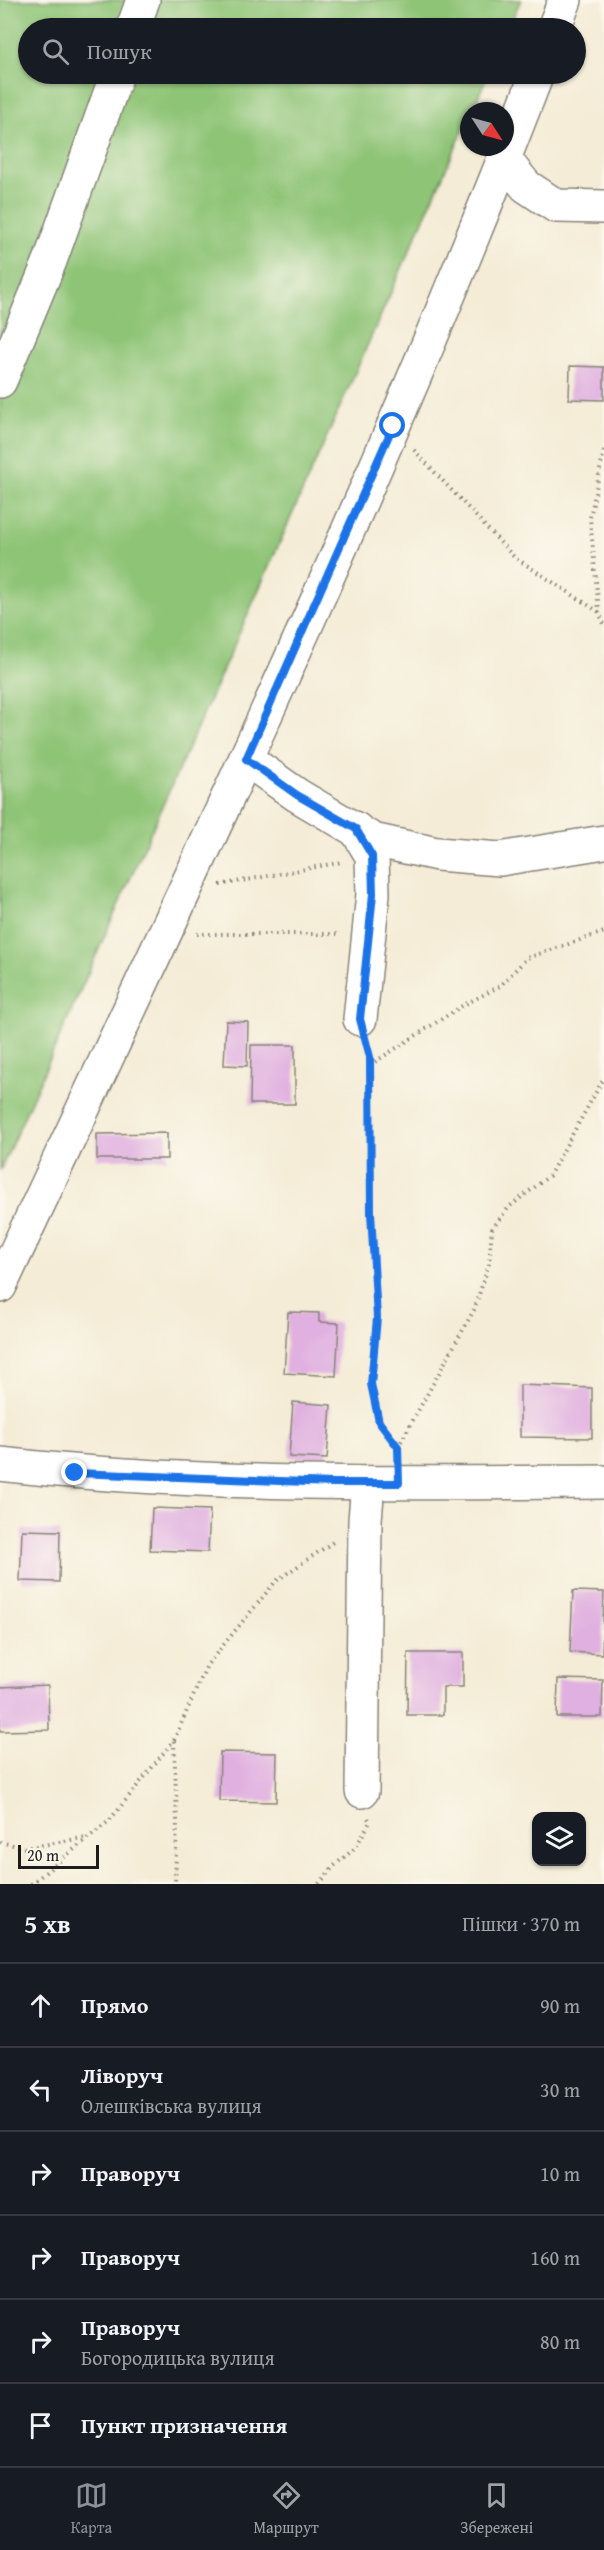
<!DOCTYPE html>
<html lang="uk">
<head>
<meta charset="utf-8">
<style>
	body { margin:0; font-family:"Gentium Book Plus",serif; background:#242831; color:#f1f3f6 }
	.controls { position:absolute; right:18px; bottom:18px; display:grid; overflow:hidden; border-radius:12px; box-shadow:0 2px 4px #0004 }
	.controls button { width:54px; height:54px; display:grid; place-items:center; padding:0; border:0; border-bottom:2px solid #363941; background:#171b24; color:#f1f3f6; font:30px sans-serif }
	.compass { position:absolute; left:460px; top:102px; width:54px; height:54px; border-radius:50%; background:#171b24; box-shadow:0 2px 4px #0004; rotate:126deg }
	.scale { position:absolute; left:18px; bottom:15px; width:81px; box-sizing:border-box; padding-left:6px; border:3px solid #1c1c1c; border-top:0; font-size:16px; line-height:21px; white-space:nowrap; color:#1c1c1c; -webkit-text-stroke:4px #fbf7ec; paint-order:stroke }
	.stop { position:absolute; width:18px; height:18px; margin:-14px; border:4px solid #1a73e8; border-radius:50%; background:#fff }
	.stop.end { background:#1a73e8; border-color:#fff; box-shadow:0 2px 6px #0008 }
	.list { margin:0; padding:0; list-style:none }
	h2 { display:flex; justify-content:space-between; align-items:center; height:78px; margin:0; padding:0 24px; font-size:26px }
	h2 small { font-size:20px; font-weight:400; color:#9ea1a6 }
	.list li { display:grid; grid-template-columns:39px 1fr auto; gap:18px; align-items:center; box-sizing:border-box; height:84px; padding:0 24px; border-top:2px solid #363941 }
	.list b { display:block; font-size:22px; white-space:nowrap }
	.list p { margin:0; font-size:20px; white-space:nowrap; color:#9ea1a6 }
	.list em { font-size:20px; font-style:normal; color:#9ea1a6 }
	.icon { flex:none; width:33px; height:33px; fill:none; stroke:currentColor; stroke-width:2; stroke-linecap:round; stroke-linejoin:round }
	.map { position:relative; flex:none; width:604px; height:1884px; overflow:hidden }
	.search { position:absolute; background:#171b24; box-shadow:0 2px 4px #0004; left:18px; right:18px; top:18px; height:66px; display:flex; align-items:center; gap:15px; box-sizing:border-box; padding:0 21px; border-radius:33px; color:#9ea1a6; font-size:22px }
	.sheet { height:582px; background:#171b24 }
	nav { display:flex; justify-content:space-around; align-items:center; box-sizing:border-box; height:84px; border-top:2px solid #363941; background:#171b24; font-size:16px; color:#9ea1a6 }
	nav a { display:grid; justify-items:center; gap:3px }
	nav .on { color:#8c9099 }
	.map>svg:first-child { display:block }
	.green { fill:#8ec476; stroke:#557049; stroke-width:1.5 }
	.building { fill:#e0b0e0 }
	.lines { fill:none; stroke-linecap:round; stroke-linejoin:round }
	.minor-casing { stroke:#888479; stroke-width:36 }
	.path { stroke:#888479; stroke-width:4; stroke-dasharray:1.5 4.5; stroke-linecap:butt }
	.minor { stroke:#fff; stroke-width:33 }
	.route { stroke:#1a73e8; stroke-width:8 }
</style>
</head>
<body>
<div class="map">
<svg width="604" height="1884" viewBox="0 0 604 1884">
	<rect width="100%" height="100%" fill="#fbf7ec"/>
	<filter id="ink" filterUnits="userSpaceOnUse"><feTurbulence type="fractalNoise" baseFrequency=".0167" numOctaves="2"/><feDisplacementMap in="SourceGraphic" scale="12" xChannelSelector="R" yChannelSelector="G"/><feConvolveMatrix kernelMatrix="1 2 1 2 8 2 1 2 1" color-interpolation-filters="sRGB"/></filter>
	<filter id="wash" filterUnits="userSpaceOnUse"><feTurbulence type="fractalNoise" baseFrequency=".008" numOctaves="4" result="noise"/><feDisplacementMap in="SourceGraphic" scale="24" xChannelSelector="R" yChannelSelector="G"/><feGaussianBlur stdDeviation="1.35" result="paint"/><feColorMatrix in="noise" values="0 0 0 0 0 0 0 0 0 0 0 0 0 0 0 0 0 1.4 0 .05"/><feComposite in="paint" operator="in"/></filter>
	<g filter="url(#wash)">
		<rect width="100%" height="100%" fill="#f4ecd6"/>
		<path class="green" d="M0 0H521L508 28H28V74H488L472 111H469V117L0 1171Z"/>
		<g id="blocks">
			<g class="building">
				<path d="M570 366 604 367V400L569 399Z"/>
				<path d="M226 1021 248 1022 247 1066 224 1065Z"/>
				<path d="M251 1045H295V1104H250Z"/>
				<path d="M167 1133V1159H97V1134Z"/>
				<path d="M288 1312 319 1313V1322L339 1323 336 1376 284 1373Z"/>
				<path d="M520 1385 592 1388V1438L520 1437Z"/>
				<path d="M293 1402 331 1405 327 1459 289 1457Z"/>
				<path d="M152 1508 210 1510 208 1552 150 1550Z"/>
				<path d="M22 1530 60 1531 59 1582 20 1581Z"/>
				<path d="M573 1591 604 1592 602 1654 570 1652Z"/>
				<path d="M408 1653H463V1687H443V1715H407Z"/>
				<path d="M558 1679 603 1680 602 1717H557Z"/>
				<path d="M48 1685 49 1730 0 1731V1687Z"/>
				<path d="M220 1752 277 1753 276 1802 219 1801Z"/>
			</g>
		</g>
	</g>
	<g filter="url(#ink)">
		<use href="#blocks" fill-opacity="0" stroke="#888479" stroke-width="1.5"/>
		<g class="lines">
			<g class="minor-casing">
				<g id="minor">
					<path d="M133 28 143 0"/>
					<path d="M554 28 565 0"/>
					<path d="M504 159 526 186 556 206 604 207"/>
					<path d="M0 381 50 261 117 74"/>
					<path d="M246 759 297 795 373 840 437 854 500 859 604 842"/>
					<path d="M356 829 372 856 373 894 360 1019"/>
					<path d="M0 1286C187 886 379 486 537 74"/>
					<path d="M0 1464C200 1487 403 1483 604 1482"/>
					<path d="M362 1791 365 1520 368 1483"/>
				</g>
			</g>
			<g class="path">
				<path d="M414 450 514 557 599 612"/>
				<path d="M604 451 590 518 599 612 604 624"/>
				<path d="M220 885 342 862"/>
				<path d="M197 934H340"/>
				<path d="M368 1047 370 1057 371 1213 377 1318 371 1385 379 1422 398 1447"/>
				<path d="M370 1065 462 1006 500 986 527 958 604 932"/>
				<path d="M398 1453V1447L474 1310 489 1264 492 1229 509 1207 549 1176 604 1078"/>
				<path d="M174 1741 177 1819 175 1884"/>
				<path d="M0 1842 25 1848 88 1837"/>
				<path d="M31 1884 109 1821 174 1740 207 1665 276 1581 336 1540"/>
				<path d="M319 1884 334 1866 355 1848 370 1822 368 1818"/>
			</g>
			<use href="#minor" class="minor"/>
		</g>
	</g>
	<g class="lines" filter="url(#ink)">
		<path class="route" d="M75 1473 333 1483H399L398 1447 379 1422 371 1384 377 1318 371 1213 370 1057 360 1019 373 894 372 856 356 829 297 795 246 759 393 426"/>
	</g>
</svg>
<div class="controls">
<button><svg class="icon" aria-label="layers" viewBox="0 0 24 24"><path d="M12 4l9 5-9 5-9-5zM3 14l9 5 9-5"/></svg></button>
</div>
<svg class="compass" viewBox="-18 -18 36 36"><path d="M0-13l5 13h-10z" fill="#e53935"/><path d="M0 13l5-13h-10z" fill="#9ea1a6"/></svg>
<div class="scale">20 m</div>
<div class="stop" style="left:393px;top:426px"></div>
<div class="stop end" style="left:75px;top:1473px"></div>
<div class="search"><svg class="icon" aria-label="search" viewBox="0 0 24 24"><circle cx="10" cy="10" r="6"/><path d="M15 15l6 6"/></svg>Пошук</div>
</div>
<section class="sheet">
<h2>5 хв<small>Пішки · 370 m</small></h2>
<ul class="list">
<li><svg class="icon" aria-label="ahead" viewBox="0 0 24 24"><path d="M12 20V5M6 11l6-6 6 6"/></svg><div><b>Прямо</b></div><em>90 m</em></li>
<li><svg class="icon" aria-label="left" viewBox="0 0 24 24"><path d="M17 20v-9H6M10 6l-5 5 5 5"/></svg><div><b>Ліворуч</b><p>Олешківська вулиця</p></div><em>30 m</em></li>
<li><svg class="icon" aria-label="right" viewBox="0 0 24 24"><path d="M7 20v-9h11M14 6l5 5-5 5"/></svg><div><b>Праворуч</b></div><em>10 m</em></li>
<li><svg class="icon" aria-label="right" viewBox="0 0 24 24"><path d="M7 20v-9h11M14 6l5 5-5 5"/></svg><div><b>Праворуч</b></div><em>160 m</em></li>
<li><svg class="icon" aria-label="right" viewBox="0 0 24 24"><path d="M7 20v-9h11M14 6l5 5-5 5"/></svg><div><b>Праворуч</b><p>Богородицька вулиця</p></div><em>80 m</em></li>
<li><svg class="icon" aria-label="arrive" viewBox="0 0 24 24"><path d="M6 21V4h12l-3 4 3 4H6"/></svg><div><b>Пункт призначення</b></div></li>
</ul>
</section>
<nav>
<a class="on"><svg class="icon" aria-label="map" viewBox="0 0 24 24"><path d="M3 6l6-2 6 2 6-2v14l-6 2-6-2-6 2zM9 4v14M15 6v14"/></svg>Карта</a>
<a><svg class="icon" aria-label="directions" viewBox="0 0 24 24"><path d="M12 3l9 9-9 9-9-9zM9 14v-3h6M13 9l2 2-2 2"/></svg>Маршрут</a>
<a><svg class="icon" aria-label="saved" viewBox="0 0 24 24"><path d="M7 4h10v16l-5-4-5 4z"/></svg>Збережені</a>
</nav>
</body>
</html>
